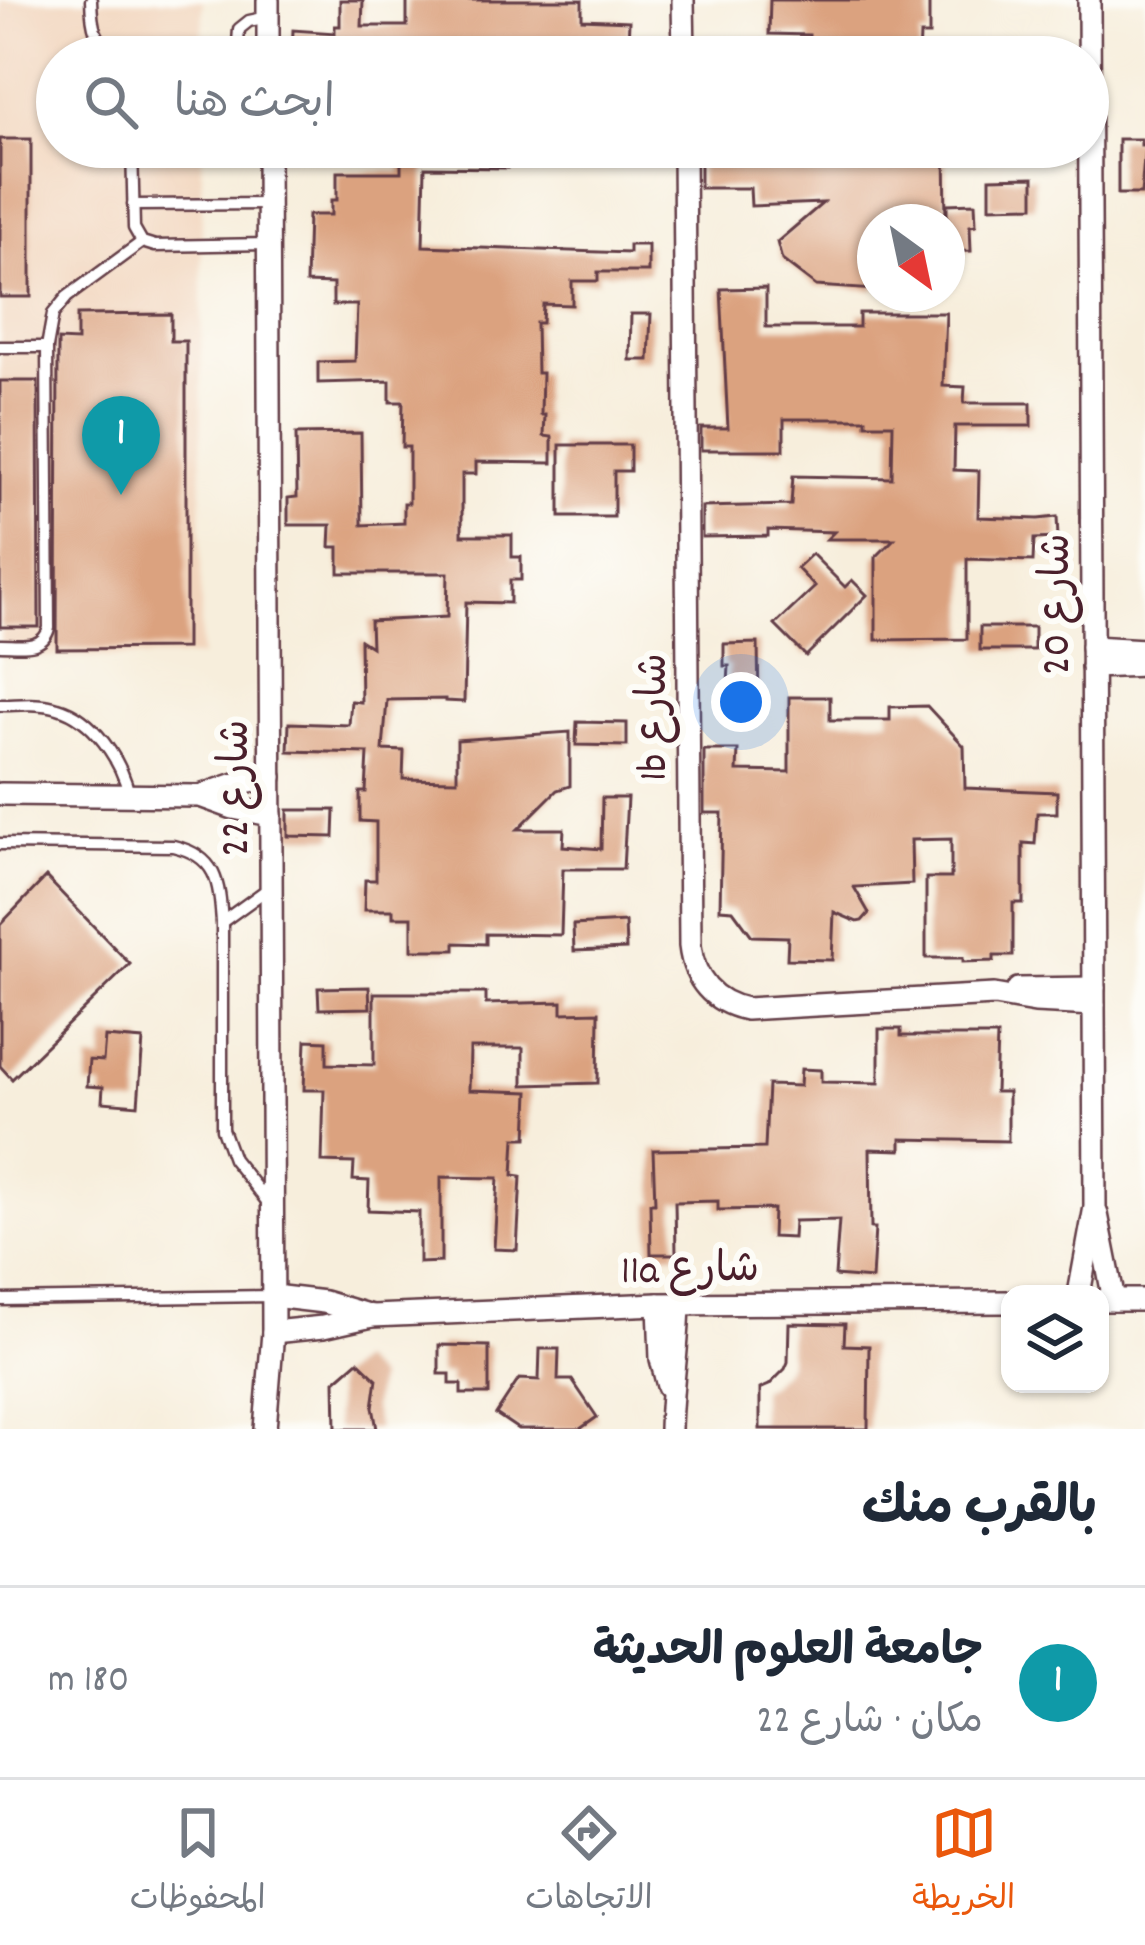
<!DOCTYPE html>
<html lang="ar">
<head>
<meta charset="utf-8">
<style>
	body { margin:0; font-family:Dekko,"Playpen Sans Arabic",sans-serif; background:#f2f2f3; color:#1f2937; direction:rtl }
	.controls { position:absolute; right:36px; bottom:36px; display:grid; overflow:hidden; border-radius:24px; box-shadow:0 3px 9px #0004 }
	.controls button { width:108px; height:108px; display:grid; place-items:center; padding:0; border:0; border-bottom:3px solid #e0e1e3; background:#fff; color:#1f2937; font:60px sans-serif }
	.compass { position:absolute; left:857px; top:204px; width:108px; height:108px; border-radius:50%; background:#fff; box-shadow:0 3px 9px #0004; rotate:147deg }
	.you { position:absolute; left:741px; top:702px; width:42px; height:42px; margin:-30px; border:9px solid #fff; border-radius:50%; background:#1a73e8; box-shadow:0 0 0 18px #1a73e833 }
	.badge { display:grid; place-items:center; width:78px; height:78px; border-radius:50%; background:#ea580c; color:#fff; font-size:39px; font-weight:700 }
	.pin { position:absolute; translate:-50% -99px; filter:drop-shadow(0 3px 6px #0008) }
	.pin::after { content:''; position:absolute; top:63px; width:42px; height:36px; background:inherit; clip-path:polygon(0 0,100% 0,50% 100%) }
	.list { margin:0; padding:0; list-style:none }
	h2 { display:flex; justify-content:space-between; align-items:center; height:156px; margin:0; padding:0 48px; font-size:51px }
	h2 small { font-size:39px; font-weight:400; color:#747a83 }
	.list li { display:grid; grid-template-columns:78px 1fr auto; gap:36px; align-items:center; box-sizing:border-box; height:192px; padding:0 48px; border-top:3px solid #e0e1e3 }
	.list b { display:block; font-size:45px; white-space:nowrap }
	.list p { margin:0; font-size:39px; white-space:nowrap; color:#747a83 }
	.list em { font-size:39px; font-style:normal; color:#747a83 }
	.icon { flex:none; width:66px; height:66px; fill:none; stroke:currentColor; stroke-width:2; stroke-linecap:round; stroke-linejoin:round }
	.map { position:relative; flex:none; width:1145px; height:1429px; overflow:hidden; direction:ltr }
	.search { position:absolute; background:#fff; box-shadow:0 3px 9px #0004; left:36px; right:36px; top:36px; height:132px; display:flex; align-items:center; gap:30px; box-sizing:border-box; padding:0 42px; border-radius:66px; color:#747a83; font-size:45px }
	.sheet { height:348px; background:#fff }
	nav { display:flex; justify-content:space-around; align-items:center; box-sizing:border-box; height:168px; border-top:3px solid #e0e1e3; background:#fff; font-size:33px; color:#747a83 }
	nav a { display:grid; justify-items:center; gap:6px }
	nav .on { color:#ea580c }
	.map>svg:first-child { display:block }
	.built { fill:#f2d5bd }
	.building { fill:#dba27f }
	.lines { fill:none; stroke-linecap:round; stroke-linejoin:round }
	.service-casing { stroke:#643e46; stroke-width:15 }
	.minor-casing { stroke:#643e46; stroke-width:26 }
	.service { stroke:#fff; stroke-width:10 }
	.minor { stroke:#fff; stroke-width:21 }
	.labels { text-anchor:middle; stroke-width:12; stroke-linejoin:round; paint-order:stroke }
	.street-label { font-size:42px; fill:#4a1f2b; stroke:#fdfcf7 }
</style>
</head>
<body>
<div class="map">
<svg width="1145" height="1429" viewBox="0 0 1145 1429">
	<rect width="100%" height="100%" fill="#fdfcf7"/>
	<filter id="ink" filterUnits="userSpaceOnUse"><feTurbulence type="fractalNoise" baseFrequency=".00833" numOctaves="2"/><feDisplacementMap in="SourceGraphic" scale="24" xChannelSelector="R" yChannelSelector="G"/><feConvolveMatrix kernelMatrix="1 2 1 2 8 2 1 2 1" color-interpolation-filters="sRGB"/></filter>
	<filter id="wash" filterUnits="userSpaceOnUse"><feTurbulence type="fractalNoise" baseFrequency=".004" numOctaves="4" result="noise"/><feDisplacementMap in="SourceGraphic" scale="48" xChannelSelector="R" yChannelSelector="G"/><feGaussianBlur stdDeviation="2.7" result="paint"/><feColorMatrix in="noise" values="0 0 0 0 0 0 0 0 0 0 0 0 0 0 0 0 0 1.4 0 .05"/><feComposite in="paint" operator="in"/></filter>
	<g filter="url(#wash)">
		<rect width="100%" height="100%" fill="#f7eedc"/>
		<path class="built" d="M0 0H203L202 57H57V147H202L201 657H0Z"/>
		<g id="blocks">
			<g class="building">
				<path d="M340 0H363L362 26H407V0H582V19L629 21 628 42 584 41V46L420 44V57H292L293 30 335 33V26H340Z"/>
				<path d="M770 0H929V35H920L919 57H809V35L769 34Z"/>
				<rect x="0" y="139" width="31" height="158"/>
				<path d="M1118 139H1141V145H1145L1141 194H1118Z"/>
				<path d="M401 147H507V168L425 167 423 246 629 253V245H648V272H598V281H572V305L543 304 542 323H536L537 373H542L541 415H545L544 436 552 437V463L476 462V474H462V535H512V557H521V580H510V603L466 602 464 702 445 701V699L387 700 383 750 404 751 403 779 457 780V740L570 732V786L557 790 518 829H564L563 846 601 849 602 798H627L623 869H563L561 935 486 934V944L455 943V950H412V917H393V910H364L365 880H376V822L360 821V792H366L368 753 288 751 289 723 349 725 351 701 361 702 360 640 371 647 370 621 447 617 448 573H339V547H330L331 525H288V498L297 497 296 434 361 433 362 525 404 523V503H409V447H402L403 402H390V381L318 383V362L355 361 357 305H333V284L306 283 308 215H331V200H337V172H401Z"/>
				<path d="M772 147H945L946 222H875V290L816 286 782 260 777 242 823 203 751 206 750 188H700V162H788Z"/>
				<path d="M1034 177V206L990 207V178Z"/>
				<path d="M975 203 976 225 970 226 971 251 947 252V204Z"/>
				<path d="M766 288V327H859V313H946L943 386 965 387 964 403H1031V426H955L954 470 979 471 978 517 1038 519 1057 517 1058 538 1034 539 1033 561 967 559V639L876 640V557L894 539H827L834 532 768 530V536L702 537V507L791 505 793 476 892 478 893 424H866V419H784V450H701V428H728L721 289Z"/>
				<path d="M171 314V341H186V648L57 649 58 340 77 341V315Z"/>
				<path d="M631 314H651L649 360H630Z"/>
				<path d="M0 381H38L39 627H0Z"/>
				<path d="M560 445H630V471H614V517H560Z"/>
				<path d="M812 554 845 587 852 580 867 595 806 656 775 625 815 587 797 568Z"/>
				<rect x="980" y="627" width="54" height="23"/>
				<path d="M758 643 759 703 727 701 729 666H724V644Z"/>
				<path d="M789 697H830V720H890V707L927 706 964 746 965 788 1057 792V813H1037L1035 844 1023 843V903H1013V956H994V961L963 962V958H926V878H951V839L911 840 912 884 854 887 869 913 862 921 857 922 834 912 832 960 787 959 788 937 752 936 733 910 720 909 722 813H704V750H738L737 771 789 772Z"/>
				<path d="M577 722 627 723V746L576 745Z"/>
				<path d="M288 810H335L334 837 288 836Z"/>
				<path d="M46 877 130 964 12 1079 0 1066V925Z"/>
				<path d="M625 922 626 949 574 951 573 925Z"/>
				<path d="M369 987 370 1008 319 1009 318 988Z"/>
				<path d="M374 993H486V1004L562 1002V1013L599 1012 598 1083 523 1085V1048H470L469 1090 529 1092 527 1138H515L513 1175 521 1176 517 1250 494 1249 498 1178 441 1177V1262L419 1263V1212L368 1210 369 1181 353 1180 354 1163 322 1162 324 1090H304L306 1040 327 1041V1064L374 1065Z"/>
				<path d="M879 1029H901V1036H997L995 1092H1008V1141L901 1139V1150L870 1149 871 1228H875L872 1279 835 1276 839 1220 794 1221 793 1238 772 1237 773 1209 718 1210V1201L675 1202 676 1254H651L650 1203H655L653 1150 765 1148 768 1085 800 1086 801 1069 821 1070V1082L879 1083Z"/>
				<path d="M105 1037 143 1040 138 1105 102 1102 103 1087 87 1086 89 1060 103 1061Z"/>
				<path d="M789 1323 845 1324 844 1345 869 1346 868 1429H760V1389L769 1385 785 1369 788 1362Z"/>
				<path d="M439 1345 489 1346V1394H461V1384H450V1374H439Z"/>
				<path d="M540 1349H559L558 1380H572L597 1417 580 1429H518L496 1414 519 1379 539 1380Z"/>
				<path d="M358 1361 377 1379 373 1407 377 1429H336L335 1381Z"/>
			</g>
		</g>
	</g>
	<g filter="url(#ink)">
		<use href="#blocks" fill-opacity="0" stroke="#643e46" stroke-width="3"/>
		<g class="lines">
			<g class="service-casing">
				<g id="service">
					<path d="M91 0C92 29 94 36 114 57"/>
					<path d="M113 57H149"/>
					<path d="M237 57 239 29 249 21 268 17"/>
					<path d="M132 147 134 228 142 242 155 246 268 244"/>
					<path d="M133 205 268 204"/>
					<path d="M0 347H47"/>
					<path d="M0 645C19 645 43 651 49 628L47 347 53 314 67 297 142 242"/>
					<path d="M0 705C19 705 40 702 58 708 93 718 121 760 129 794"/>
					<path d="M0 844 173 846C217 856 219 882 222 922V1129L233 1159 270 1205"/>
					<path d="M222 922 269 888"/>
					<path d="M0 1300 273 1296"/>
				</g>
			</g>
			<g class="minor-casing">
				<g id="minor">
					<path d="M268 0V57"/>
					<path d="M683 0 684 57"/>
					<path d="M684 147 690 946C694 980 713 1002 746 1009L994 995 1035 1002 1094 1005"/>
					<path d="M1092 647 1145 650"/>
					<path d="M1092 667 1145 665"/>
					<path d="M0 794 200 796 233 808 271 815"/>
					<path d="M200 796 235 784 271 777"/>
					<path d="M1018 989 1094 988"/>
					<path d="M1097 1214 1114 1300"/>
					<path d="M1079 1294 1095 1207 1089 0"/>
					<path d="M273 1296 324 1302 371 1316"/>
					<path d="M1104 1300H1145"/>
					<path d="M659 1304 661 1359 668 1386"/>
					<path d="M273 1332 323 1327 372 1316 659 1304 1010 1302"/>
					<path d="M265 1429 273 1332 268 147"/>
					<path d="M670 1429C671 1387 678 1346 679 1304"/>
				</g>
			</g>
			<use href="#service" class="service"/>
			<use href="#minor" class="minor"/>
		</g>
	</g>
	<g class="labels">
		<g class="street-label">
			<text transform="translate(1053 604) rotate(-90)" y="15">شارع 20</text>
			<text transform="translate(650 717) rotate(-90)" y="15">1b شارع</text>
			<text transform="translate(232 788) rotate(-90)" y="15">شارع 22</text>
			<text transform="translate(690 1266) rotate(-1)" y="15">11a شارع</text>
		</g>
	</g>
</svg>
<div class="controls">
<button><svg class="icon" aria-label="layers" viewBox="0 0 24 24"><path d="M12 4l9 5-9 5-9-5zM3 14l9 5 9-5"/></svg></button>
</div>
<svg class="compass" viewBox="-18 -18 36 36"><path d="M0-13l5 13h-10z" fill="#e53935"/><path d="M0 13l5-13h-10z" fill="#747a83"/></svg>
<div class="you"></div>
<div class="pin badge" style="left:121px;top:495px;background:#0f9aa8">1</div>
<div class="search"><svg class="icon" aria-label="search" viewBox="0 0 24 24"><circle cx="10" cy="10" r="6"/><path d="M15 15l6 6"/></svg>ابحث هنا</div>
</div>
<section class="sheet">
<h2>بالقرب منك<small></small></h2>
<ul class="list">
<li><span class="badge" style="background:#0f9aa8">1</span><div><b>جامعة العلوم الحديثة</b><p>مكان · شارع 22</p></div><em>180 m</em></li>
</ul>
</section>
<nav>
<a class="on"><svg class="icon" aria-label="map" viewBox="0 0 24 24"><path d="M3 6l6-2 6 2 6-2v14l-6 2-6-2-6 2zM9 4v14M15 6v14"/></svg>الخريطة</a>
<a><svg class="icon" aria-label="directions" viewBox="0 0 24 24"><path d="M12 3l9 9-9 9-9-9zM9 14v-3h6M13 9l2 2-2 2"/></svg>الاتجاهات</a>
<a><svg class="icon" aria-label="saved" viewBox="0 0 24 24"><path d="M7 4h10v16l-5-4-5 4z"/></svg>المحفوظات</a>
</nav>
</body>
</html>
